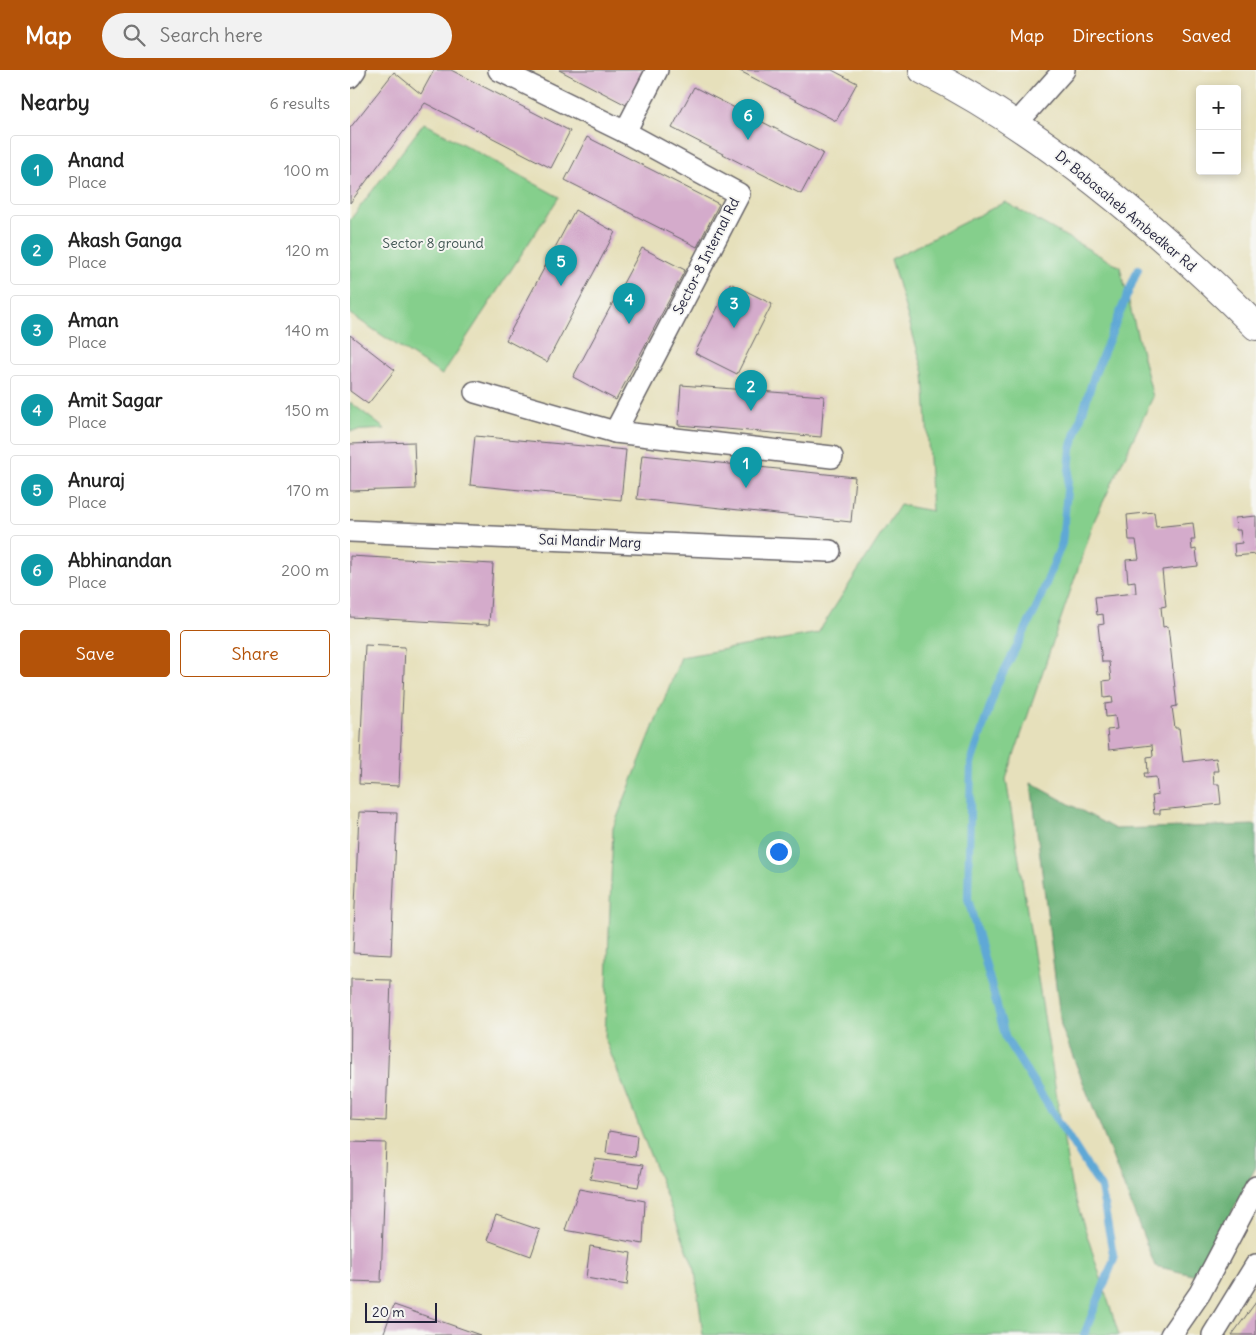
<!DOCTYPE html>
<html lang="en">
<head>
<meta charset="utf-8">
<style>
	body { margin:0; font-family:Delius,sans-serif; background:#f2f2f2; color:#222 }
	.controls { position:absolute; right:15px; top:15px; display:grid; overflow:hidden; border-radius:5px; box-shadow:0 2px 8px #0003 }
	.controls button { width:45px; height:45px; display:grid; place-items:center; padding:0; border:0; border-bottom:1px solid #e0e0e0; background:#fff; color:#222; font:25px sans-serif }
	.scale { position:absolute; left:15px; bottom:12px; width:72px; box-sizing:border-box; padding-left:5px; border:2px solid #22223b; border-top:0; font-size:14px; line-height:18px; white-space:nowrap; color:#22223b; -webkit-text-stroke:4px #f6f6f2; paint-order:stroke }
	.you { position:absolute; left:428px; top:781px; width:18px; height:18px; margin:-12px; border:4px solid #fff; border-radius:50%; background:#1a73e8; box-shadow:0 0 0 8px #1a73e833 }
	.badge { display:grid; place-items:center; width:32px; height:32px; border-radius:50%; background:#b45309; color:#fff; font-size:16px; font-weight:700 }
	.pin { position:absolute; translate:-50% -41px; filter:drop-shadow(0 1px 2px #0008) }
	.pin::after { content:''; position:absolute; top:26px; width:18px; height:15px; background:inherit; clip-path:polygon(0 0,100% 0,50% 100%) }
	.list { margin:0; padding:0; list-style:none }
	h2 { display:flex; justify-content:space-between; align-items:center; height:65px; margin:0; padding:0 20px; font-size:21px }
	h2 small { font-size:16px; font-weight:400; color:#767676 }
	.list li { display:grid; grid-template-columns:32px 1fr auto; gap:15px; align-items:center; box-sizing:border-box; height:70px; margin:0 10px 10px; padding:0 10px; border:1px solid #e0e0e0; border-radius:5px }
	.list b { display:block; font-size:19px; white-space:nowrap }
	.list p { margin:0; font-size:16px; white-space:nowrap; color:#767676 }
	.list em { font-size:16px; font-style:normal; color:#767676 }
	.actions { display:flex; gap:10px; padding:15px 20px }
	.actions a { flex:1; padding:11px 0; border:1px solid #b45309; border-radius:5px; text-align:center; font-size:18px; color:#b45309 }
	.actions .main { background:#b45309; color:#fff }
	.icon { flex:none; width:28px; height:28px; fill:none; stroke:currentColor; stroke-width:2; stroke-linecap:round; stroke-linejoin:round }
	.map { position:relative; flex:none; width:906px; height:1265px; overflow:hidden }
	header { display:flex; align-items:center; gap:30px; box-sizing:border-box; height:70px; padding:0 25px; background:#b45309; color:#fff }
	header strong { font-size:24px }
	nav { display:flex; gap:28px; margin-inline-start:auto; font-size:18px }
	.search { width:350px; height:45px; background:#f2f2f2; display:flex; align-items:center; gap:12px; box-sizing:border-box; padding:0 18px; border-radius:28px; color:#767676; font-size:19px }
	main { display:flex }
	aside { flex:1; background:#fff }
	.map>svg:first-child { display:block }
	.green { fill:#85cf8c; stroke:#547864 }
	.forest { fill:#6cb278; stroke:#476a5a }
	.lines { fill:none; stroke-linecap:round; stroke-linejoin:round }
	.stream { stroke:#5fa8d6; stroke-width:8 }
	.building { fill:#d4abcb }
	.minor-casing { stroke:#676468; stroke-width:24 }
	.tertiary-casing { stroke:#676468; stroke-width:30 }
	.minor { stroke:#fff; stroke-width:21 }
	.tertiary { stroke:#fff; stroke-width:28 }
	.labels { text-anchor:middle; stroke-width:4; stroke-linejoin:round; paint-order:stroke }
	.street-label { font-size:14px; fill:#22223b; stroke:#f6f6f2 }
	.park-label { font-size:14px; fill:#405653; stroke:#f6f6f2 }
</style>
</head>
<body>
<header>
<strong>Map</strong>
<div class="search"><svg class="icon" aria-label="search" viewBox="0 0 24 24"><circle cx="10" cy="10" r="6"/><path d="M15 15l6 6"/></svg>Search here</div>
<nav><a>Map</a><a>Directions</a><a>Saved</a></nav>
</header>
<main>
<aside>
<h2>Nearby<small>6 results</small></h2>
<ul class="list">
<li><span class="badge" style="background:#0f9aa8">1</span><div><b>Anand</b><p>Place</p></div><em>100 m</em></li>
<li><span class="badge" style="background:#0f9aa8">2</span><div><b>Akash Ganga</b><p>Place</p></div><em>120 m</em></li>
<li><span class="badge" style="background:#0f9aa8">3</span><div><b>Aman</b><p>Place</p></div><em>140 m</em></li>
<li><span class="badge" style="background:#0f9aa8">4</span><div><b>Amit Sagar</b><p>Place</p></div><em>150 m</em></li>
<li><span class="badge" style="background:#0f9aa8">5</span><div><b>Anuraj</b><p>Place</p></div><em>170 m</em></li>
<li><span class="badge" style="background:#0f9aa8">6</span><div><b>Abhinandan</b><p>Place</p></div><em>200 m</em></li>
</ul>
<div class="actions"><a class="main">Save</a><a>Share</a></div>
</aside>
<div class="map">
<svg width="906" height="1265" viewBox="0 0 906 1265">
	<rect width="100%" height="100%" fill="#f6f6f2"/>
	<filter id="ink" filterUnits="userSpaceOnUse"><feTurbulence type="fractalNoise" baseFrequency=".02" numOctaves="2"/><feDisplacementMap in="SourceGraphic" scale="10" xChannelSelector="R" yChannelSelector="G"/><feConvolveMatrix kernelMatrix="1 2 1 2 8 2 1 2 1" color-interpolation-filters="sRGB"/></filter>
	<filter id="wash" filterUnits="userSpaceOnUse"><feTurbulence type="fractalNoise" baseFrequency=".0096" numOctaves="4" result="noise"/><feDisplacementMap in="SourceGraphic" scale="20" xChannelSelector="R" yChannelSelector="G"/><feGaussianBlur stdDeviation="1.12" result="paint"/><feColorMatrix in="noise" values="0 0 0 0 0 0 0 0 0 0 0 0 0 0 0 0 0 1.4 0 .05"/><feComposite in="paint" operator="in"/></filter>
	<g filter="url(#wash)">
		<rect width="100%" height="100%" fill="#e6e0bb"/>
		<g class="green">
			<path d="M74 53 209 127 92 305 0 244V150Z"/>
			<path d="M655 132 770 197 803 327 745 449 656 709 721 1115 769 1265H353L345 1200 255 969 263 758 331 587 468 563 550 435 582 441 574 303 541 189Z"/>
			<path d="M0 332 35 359 0 361Z"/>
		</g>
		<path class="forest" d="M681 713 765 759 906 755V1097L847 1206 805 1196 711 956Z"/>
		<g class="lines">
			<path class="stream" d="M734 1265 764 1189 751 1118 656 969 618 829 621 693 647 615 686 539 712 473 721 379 744 306 788 199"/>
		</g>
		<g id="blocks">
			<g class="building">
				<path d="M84 0H101L220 61 201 98 75 33 0 133V58L44 2 71 24Z"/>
				<path d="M209 0H298L280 37Z"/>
				<path d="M388 0H482L507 13 486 51Z"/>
				<path d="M344 17 473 83 451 124 322 58Z"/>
				<path d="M237 67 369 134 347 177 215 110Z"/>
				<path d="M225 140 265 162 197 292 156 270Z"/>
				<path d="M292 178 335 200 266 330 223 307Z"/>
				<path d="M380 213 422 234 387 304 345 283Z"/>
				<path d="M0 265 45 300 18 334 0 321Z"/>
				<path d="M331 315 474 326 471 367 328 355Z"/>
				<path d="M125 366 276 380 271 430 120 415Z"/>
				<path d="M64 372 66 419 0 421V374Z"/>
				<path d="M292 385 505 407 501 452 287 429Z"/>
				<path d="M804 442 806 457 843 453 845 470H841L842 480 846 479 848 496 812 500 816 536 811 537 813 557 818 556 827 636 822 637 825 658H829L833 692 866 688 868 701H863L864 714H869L871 734 810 740V744H804L802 726 808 725 806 707 795 708 794 703H798L797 687 803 686 802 675 759 680 757 660 767 659 765 646 756 647 755 634 763 633 762 627 754 628 753 611 761 610 759 592H752L748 555 754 554 753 544 747 545 745 527 786 523 785 511 778 512 776 490 789 489 786 470H779L777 445Z"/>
				<path d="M906 446V484L885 486 884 474 892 473 890 460H886L885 448Z"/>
				<path d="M0 486 143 494 139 555 0 547Z"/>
				<path d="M15 575 55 577 49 716 9 714Z"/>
				<path d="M9 742 47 743 41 885 3 883Z"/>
				<path d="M1 909 41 910 36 1051 0 1049Z"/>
				<path d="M259 1061 287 1066 285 1087 256 1083Z"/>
				<path d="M0 1072 36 1073 31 1212 0 1211Z"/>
				<path d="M245 1089 293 1095 288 1117 240 1109Z"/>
				<path d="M229 1119 295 1131 293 1174 215 1160Z"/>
				<path d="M146 1145 190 1160 181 1186 137 1170Z"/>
				<path d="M240 1176 281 1183 277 1215 236 1208Z"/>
				<path d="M906 1232V1265H882Z"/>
				<path d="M44 1235 130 1265H33Z"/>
			</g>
		</g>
	</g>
	<g filter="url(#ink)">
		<use href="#blocks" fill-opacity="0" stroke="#676468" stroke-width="1"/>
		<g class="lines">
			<g class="minor-casing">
				<g id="minor">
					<path d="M149 0 275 62 389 124 265 362 482 387"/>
					<path d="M0 7 5 0"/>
					<path d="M667 53 714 0"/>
					<path d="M275 62 307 0"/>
					<path d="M125 322 265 362"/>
					<path d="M0 461 480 481"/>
					<path d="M821 1265 850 1223 906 1117"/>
					<path d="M863 1265 906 1195"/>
				</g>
			</g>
			<g class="tertiary-casing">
				<path id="tertiary" d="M573 0C695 62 809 159 906 256"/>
			</g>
			<use href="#minor" class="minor"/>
			<use href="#tertiary" class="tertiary"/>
		</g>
	</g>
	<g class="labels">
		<g class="street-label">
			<text transform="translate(776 141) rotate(40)" y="5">Dr Babasaheb Ambedkar Rd</text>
			<text transform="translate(356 186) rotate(-63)" y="5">Sector-8 Internal Rd</text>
			<text transform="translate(240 471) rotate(2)" y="5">Sai Mandir Marg</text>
		</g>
		<g class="park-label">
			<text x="83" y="178">Sector 8 ground</text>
		</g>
	</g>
</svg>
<div class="controls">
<button>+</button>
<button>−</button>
</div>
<div class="scale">20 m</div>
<div class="you"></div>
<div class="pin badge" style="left:396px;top:418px;background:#0f9aa8">1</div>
<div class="pin badge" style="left:401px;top:341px;background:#0f9aa8">2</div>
<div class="pin badge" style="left:384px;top:258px;background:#0f9aa8">3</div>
<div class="pin badge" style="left:279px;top:254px;background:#0f9aa8">4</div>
<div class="pin badge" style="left:211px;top:216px;background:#0f9aa8">5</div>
<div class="pin badge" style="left:398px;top:70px;background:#0f9aa8">6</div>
</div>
</main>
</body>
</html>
